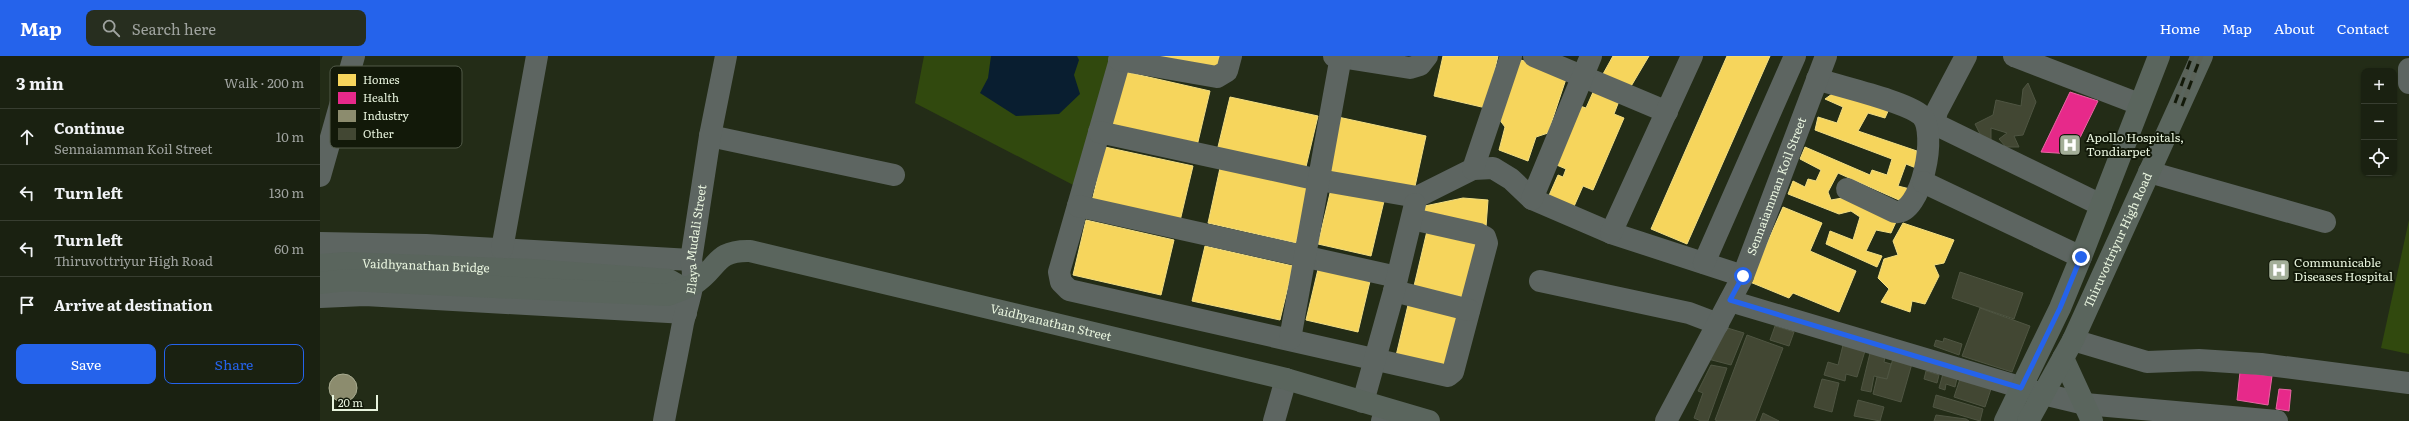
<!DOCTYPE html>
<html lang="en">
<head>
<meta charset="utf-8">
<style>
	body { margin:0; font-family:Literata,serif; background:#272e1f; color:#f1f3f6 }
	.controls { position:absolute; right:12px; top:12px; display:grid; overflow:hidden; border-radius:8px; box-shadow:0 1px 3px #0004 }
	.controls button { width:36px; height:36px; display:grid; place-items:center; padding:0; border:0; border-bottom:1px solid #383e31; background:#1a2111; color:#f1f3f6; font:20px sans-serif }
	.scale { position:absolute; left:12px; bottom:10px; width:46px; box-sizing:border-box; padding-left:4px; border:2px solid #e8f4de; border-top:0; font-size:11px; line-height:14px; white-space:nowrap; color:#e8f4de; -webkit-text-stroke:3px #121909; paint-order:stroke }
	.stop { position:absolute; width:12px; height:12px; margin:-9px; border:3px solid #2563eb; border-radius:50%; background:#fff }
	.stop.end { background:#2563eb; border-color:#fff; box-shadow:0 1px 4px #0008 }
	.list { margin:0; padding:0; list-style:none }
	h2 { display:flex; justify-content:space-between; align-items:center; height:52px; margin:0; padding:0 16px; font-size:17px }
	h2 small { font-size:13px; font-weight:400; color:#9fa39f }
	.list li { display:grid; grid-template-columns:26px 1fr auto; gap:12px; align-items:center; box-sizing:border-box; height:56px; padding:0 16px; border-top:1px solid #383e31 }
	.list b { display:block; font-size:15px; white-space:nowrap }
	.list p { margin:0; font-size:13px; white-space:nowrap; color:#9fa39f }
	.list em { font-size:13px; font-style:normal; color:#9fa39f }
	.actions { display:flex; gap:8px; padding:12px 16px }
	.actions a { flex:1; padding:9px 0; border:1px solid #2563eb; border-radius:8px; text-align:center; font-size:14px; color:#2563eb }
	.actions .main { background:#2563eb; color:#fff }
	.icon { flex:none; width:22px; height:22px; fill:none; stroke:currentColor; stroke-width:2; stroke-linecap:round; stroke-linejoin:round }
	.map { position:relative; flex:none; width:2089px; height:365px; overflow:hidden }
	header { display:flex; align-items:center; gap:24px; box-sizing:border-box; height:56px; padding:0 20px; background:#2563eb; color:#fff }
	header strong { font-size:19px }
	nav { display:flex; gap:22px; margin-inline-start:auto; font-size:14px }
	.search { width:280px; height:36px; background:#272e1f; display:flex; align-items:center; gap:10px; box-sizing:border-box; padding:0 14px; border-radius:8px; color:#9fa39f; font-size:15px }
	main { display:flex }
	aside { flex:1; background:#1a2111 }
	.map>svg:first-child { display:block }
	.green { fill:#31490e }
	.water { fill:#091e30 }
	.homes { fill:#f6d55c; stroke:#f2de83 }
	.health { fill:#e7298a; stroke:#e766a3 }
	.industry { fill:#8c8c6e; stroke:#a8ab90 }
	.building { fill:#424733; stroke:#4f5542 }
	.lines { fill:none; stroke-linecap:round; stroke-linejoin:round }
	.minor { stroke:#5d6561; stroke-width:22 }
	.major { stroke:#5a655d; stroke-width:22 }
	.rail-casing { stroke:#5a6258; stroke-width:4.5 }
	.rail { stroke:#121909; stroke-width:3; stroke-dasharray:9; stroke-linecap:butt }
	.route { stroke:#2563eb; stroke-width:5 }
	.labels { text-anchor:middle; stroke-width:4; stroke-linejoin:round; paint-order:stroke }
	.poi-label { font-size:12px; fill:#e8f4de; stroke:#121909; text-anchor:start }
	.street-label { font-size:12px; fill:#e8f4de; stroke:#121909 }
	.key { fill:#121909; stroke:#525b49; stroke-width:1 }
	.key-label { font-size:11px; fill:#e8f4de }
</style>
</head>
<body>
<header>
<strong>Map</strong>
<div class="search"><svg class="icon" aria-label="search" viewBox="0 0 24 24"><circle cx="10" cy="10" r="6"/><path d="M15 15l6 6"/></svg>Search here</div>
<nav><a>Home</a><a>Map</a><a>About</a><a>Contact</a></nav>
</header>
<main>
<aside>
<h2>3 min<small>Walk · 200 m</small></h2>
<ul class="list">
<li><svg class="icon" aria-label="ahead" viewBox="0 0 24 24"><path d="M12 20V5M6 11l6-6 6 6"/></svg><div><b>Continue</b><p>Sennaiamman Koil Street</p></div><em>10 m</em></li>
<li><svg class="icon" aria-label="left" viewBox="0 0 24 24"><path d="M17 20v-9H6M10 6l-5 5 5 5"/></svg><div><b>Turn left</b></div><em>130 m</em></li>
<li><svg class="icon" aria-label="left" viewBox="0 0 24 24"><path d="M17 20v-9H6M10 6l-5 5 5 5"/></svg><div><b>Turn left</b><p>Thiruvottriyur High Road</p></div><em>60 m</em></li>
<li><svg class="icon" aria-label="arrive" viewBox="0 0 24 24"><path d="M6 21V4h12l-3 4 3 4H6"/></svg><div><b>Arrive at destination</b></div></li>
</ul>
<div class="actions"><a class="main">Save</a><a>Share</a></div>
</aside>
<div class="map">
<svg width="2089" height="365" viewBox="0 0 2089 365">
	<rect width="100%" height="100%" fill="#232c17"/>
	<g class="green">
		<path d="M604 0H793L759 132 595 47Z"/>
		<path d="M2089 164V298L2061 292Z"/>
	</g>
	<path class="water" d="M671 0H757L759 4 754 19 760 38 739 58 696 60 660 37 668 22Z"/>
	<g class="homes">
		<path d="M834 0H901L898 14Z"/>
		<path d="M1123 0H1178L1166 52 1114 40Z"/>
		<path d="M1293 0H1329L1310 32 1283 18Z"/>
		<path d="M1407 0H1450L1367 188 1331 173Z"/>
		<path d="M1197 3 1248 17 1228 77 1216 81 1208 105 1179 94 1185 71 1179 63Z"/>
		<path d="M802 15 890 35 877 90 789 70Z"/>
		<path d="M1274 34 1299 45 1294 58 1304 62 1273 134 1263 130 1252 155 1227 144 1238 119 1243 121 1246 113 1232 107 1257 49 1266 52Z"/>
		<path d="M1512 38 1569 53 1565 62 1548 57 1538 75 1597 95 1596 112 1586 108 1578 130 1590 133 1588 148 1518 117 1508 136 1511 144 1528 141 1576 166 1571 177 1556 174 1546 195 1562 200 1557 211 1506 188 1510 175 1533 184 1540 161 1531 155 1519 158 1468 138 1473 125 1485 131 1488 123 1496 125 1501 114 1480 103 1485 91 1550 119 1552 114 1567 119 1572 103 1495 74 1498 61 1517 67 1523 51 1505 43Z"/>
		<path d="M910 41 998 60 985 115 897 95Z"/>
		<path d="M1018 61 1106 80 1094 135 1006 115Z"/>
		<path d="M785 91 873 110 860 165 772 145Z"/>
		<path d="M900 112 988 132 976 187 888 167Z"/>
		<path d="M1011 133 1064 145 1051 200 998 188Z"/>
		<path d="M1143 142 1168 144 1166 171 1105 162 1100 151Z"/>
		<path d="M1463 151 1502 167 1490 195 1536 215 1519 256 1473 237 1469 242 1430 226Z"/>
		<path d="M766 164 854 184 841 239 753 219Z"/>
		<path d="M1583 167 1634 184 1624 207 1614 209 1619 220 1605 248 1592 245 1590 256 1561 246 1569 233 1558 222 1564 203 1578 199 1573 185Z"/>
		<path d="M1107 175 1159 187 1147 242 1094 230Z"/>
		<path d="M885 190 973 210 960 264 872 245Z"/>
		<path d="M999 209 1051 221 1038 276 986 264Z"/>
		<path d="M1088 249 1141 261 1128 316 1075 304Z"/>
	</g>
	<g class="health">
		<path d="M1750 36 1778 45 1752 98 1721 96Z"/>
		<path d="M1920 316 1952 320 1948 349 1917 344Z"/>
		<path d="M1959 333 1971 334 1969 355 1956 353Z"/>
	</g>
	<circle class="industry" cx="23" cy="332" r="14"/>
	<g class="building">
		<path d="M1708 27 1716 46 1703 79 1694 80 1699 91H1686L1679 83 1687 77 1671 72V84L1662 82 1655 68 1673 59 1676 44 1701 50 1703 33Z"/>
		<path d="M1640 216 1703 237 1694 263 1632 242Z"/>
		<path d="M1660 252 1710 270 1692 316 1642 300Z"/>
		<path d="M1455 270 1474 276 1469 290 1450 284Z"/>
		<path d="M1404 271 1424 277 1411 309 1388 303Z"/>
		<path d="M1427 279 1463 292 1435 365H1398L1395 364Z"/>
		<path d="M1624 282 1642 288 1639 299 1614 290 1616 284 1623 286Z"/>
		<path d="M1523 289 1545 295 1537 321 1526 318 1525 325 1504 319 1508 306 1518 309Z"/>
		<path d="M1551 293 1566 296 1564 306 1571 308 1567 323 1554 320 1551 336 1541 334Z"/>
		<path d="M1574 299 1593 304 1581 346 1553 338 1557 321 1567 323Z"/>
		<path d="M1391 309 1407 312 1388 365H1381L1374 362 1383 337 1378 335Z"/>
		<path d="M1624 314 1638 318 1635 331 1626 328 1625 334 1619 332Z"/>
		<path d="M1606 315 1619 319 1617 327 1604 323Z"/>
		<path d="M1641 320 1672 330 1665 351 1634 341Z"/>
		<path d="M1502 323 1519 327 1512 356 1494 351Z"/>
		<path d="M1616 339 1663 353 1660 365 1613 351Z"/>
		<path d="M1538 344 1564 351 1560 365 1534 360Z"/>
		<path d="M1443 357 1459 365H1440Z"/>
		<path d="M1616 359 1646 363 1649 365H1614Z"/>
	</g>
	<g class="lines">
		<g class="minor">
			<path d="M801 0 739 216 741 226 749 234 1128 320 1133 316 1167 187 1165 181 1159 178 1092 163"/>
			<path d="M1014 0 1090 12 1100 9 1107 0"/>
			<path d="M1214 0 1347 56"/>
			<path d="M1646 0 1617 55 1615 63 1619 70 1781 149"/>
			<path d="M1694 0 1819 48"/>
			<path d="M799 4 897 21 907 15 911 0"/>
			<path d="M2089 13V27"/>
			<path d="M1497 23C1521 31 1585 45 1601 59 1619 75 1601 160 1575 156L1527 133"/>
			<path d="M779 76 999 124 1097 141 1153 113 1173 112 1191 123 1212 143 1291 177 1423 220"/>
			<path d="M390 80 574 119"/>
			<path d="M1153 113 1191 0"/>
			<path d="M1829 116 2005 166"/>
			<path d="M0 120 34 0"/>
			<path d="M1603 126 1761 201"/>
			<path d="M1212 143 1271 0"/>
			<path d="M758 150 1077 221"/>
			<path d="M1291 177 1372 0"/>
			<path d="M0 187 106 189 371 204"/>
			<path d="M182 193 217 0"/>
			<path d="M1384 207 1475 0"/>
			<path d="M1220 225 1369 257 1398 268"/>
			<path d="M1074 235 1149 254"/>
			<path d="M0 241 45 239 366 257"/>
			<path d="M1410 245 1723 338 1765 348 1957 365"/>
			<path d="M970 283 1021 0"/>
			<path d="M1753 284 1827 306 1879 304 1941 308 2089 327"/>
			<path d="M1043 346 1074 235 1095 148"/>
			<path id="s1" d="M344 365C350 332 357 300 363 267 368 245 377 226 371 204L390 80 406 0"/>
			<path d="M954 365 966 323"/>
			<path d="M1062 365 1066 353"/>
			<path id="s2" d="M1346 365 1423 220 1506 0"/>
		</g>
		<g class="major">
			<path id="s3" d="M0 209 26 207 212 214 349 224 363 232"/>
			<path id="s4" d="M0 227 27 224 348 239C355 236 370 231 374 228 399 212 394 194 430 195L966 323 1109 365"/>
			<path d="M1743 302 1772 365"/>
			<path d="M1685 365 1740 252 1761 201 1839 0"/>
			<path id="s5" d="M1708 365 1753 284 1882 0"/>
		</g>
		<g class="rail-casing">
			<g id="rail">
				<path d="M1855 47 1872 0"/>
				<path d="M1862 50 1881 0"/>
			</g>
		</g>
		<use href="#rail" class="rail"/>
	</g>
	<g class="lines">
		<path class="route" d="M1423 220 1410 244 1701 332 1740 252 1761 201"/>
	</g>
	<defs>
		<g id="hospital-square" transform="scale(1.15)"><rect x="-9" y="-9" width="18" height="18" rx="4" fill="#a3ae98" stroke="#121909"/><path d="M-5-5h3v3.5h4V-5h3V5h-3V1.5h-4V5h-3Z" fill="#fff"/></g>
	</defs>
	<g fill-rule="evenodd">
		<use href="#hospital-square" x="1750" y="89"/>
		<use href="#hospital-square" x="1959" y="214"/>
	</g>
	<g class="labels">
		<g class="poi-label">
			<text x="1766" y="86">Apollo Hospitals,<tspan x="1766" dy="14">Tondiarpet</tspan></text>
			<text x="1974" y="211">Communicable<tspan x="1974" dy="14">Diseases Hospital</tspan></text>
		</g>
		<g class="street-label">
			<text dy="4" stroke="none"><textPath href="#s2" startOffset="260">Sennaiamman Koil Street</textPath></text>
			<text dy="4" stroke="none"><textPath href="#s1" startOffset="185">Elaya Mudali Street</textPath></text>
			<text dy="4" stroke="none"><textPath href="#s5" startOffset="202">Thiruvottriyur High Road</textPath></text>
			<text dy="4" stroke="none"><textPath href="#s3" startOffset="106">Vaidhyanathan Bridge</textPath></text>
			<text dy="4" stroke="none"><textPath href="#s4" startOffset="754">Vaidhyanathan Street</textPath></text>
		</g>
	</g>
	<rect x="10" y="10" width="132" height="82" rx="6" class="key"/>
	<rect x="18" y="18" width="18" height="12" fill="#f6d55c"/>
	<rect x="18" y="36" width="18" height="12" fill="#e7298a"/>
	<rect x="18" y="54" width="18" height="12" fill="#8c8c6e"/>
	<rect x="18" y="72" width="18" height="12" fill="#424733"/>
	<g class="key-label">
		<text x="43" y="28">Homes</text>
		<text x="43" y="46">Health</text>
		<text x="43" y="64">Industry</text>
		<text x="43" y="82">Other</text>
	</g>
</svg>
<div class="controls">
<button>+</button>
<button>−</button>
<button><svg class="icon" aria-label="locate" viewBox="0 0 24 24"><circle cx="12" cy="12" r="6"/><path d="M12 2v4M12 18v4M2 12h4M18 12h4"/></svg></button>
</div>
<div class="scale">20 m</div>
<div class="stop" style="left:1423px;top:220px"></div>
<div class="stop end" style="left:1761px;top:201px"></div>
</div>
</main>
</body>
</html>
